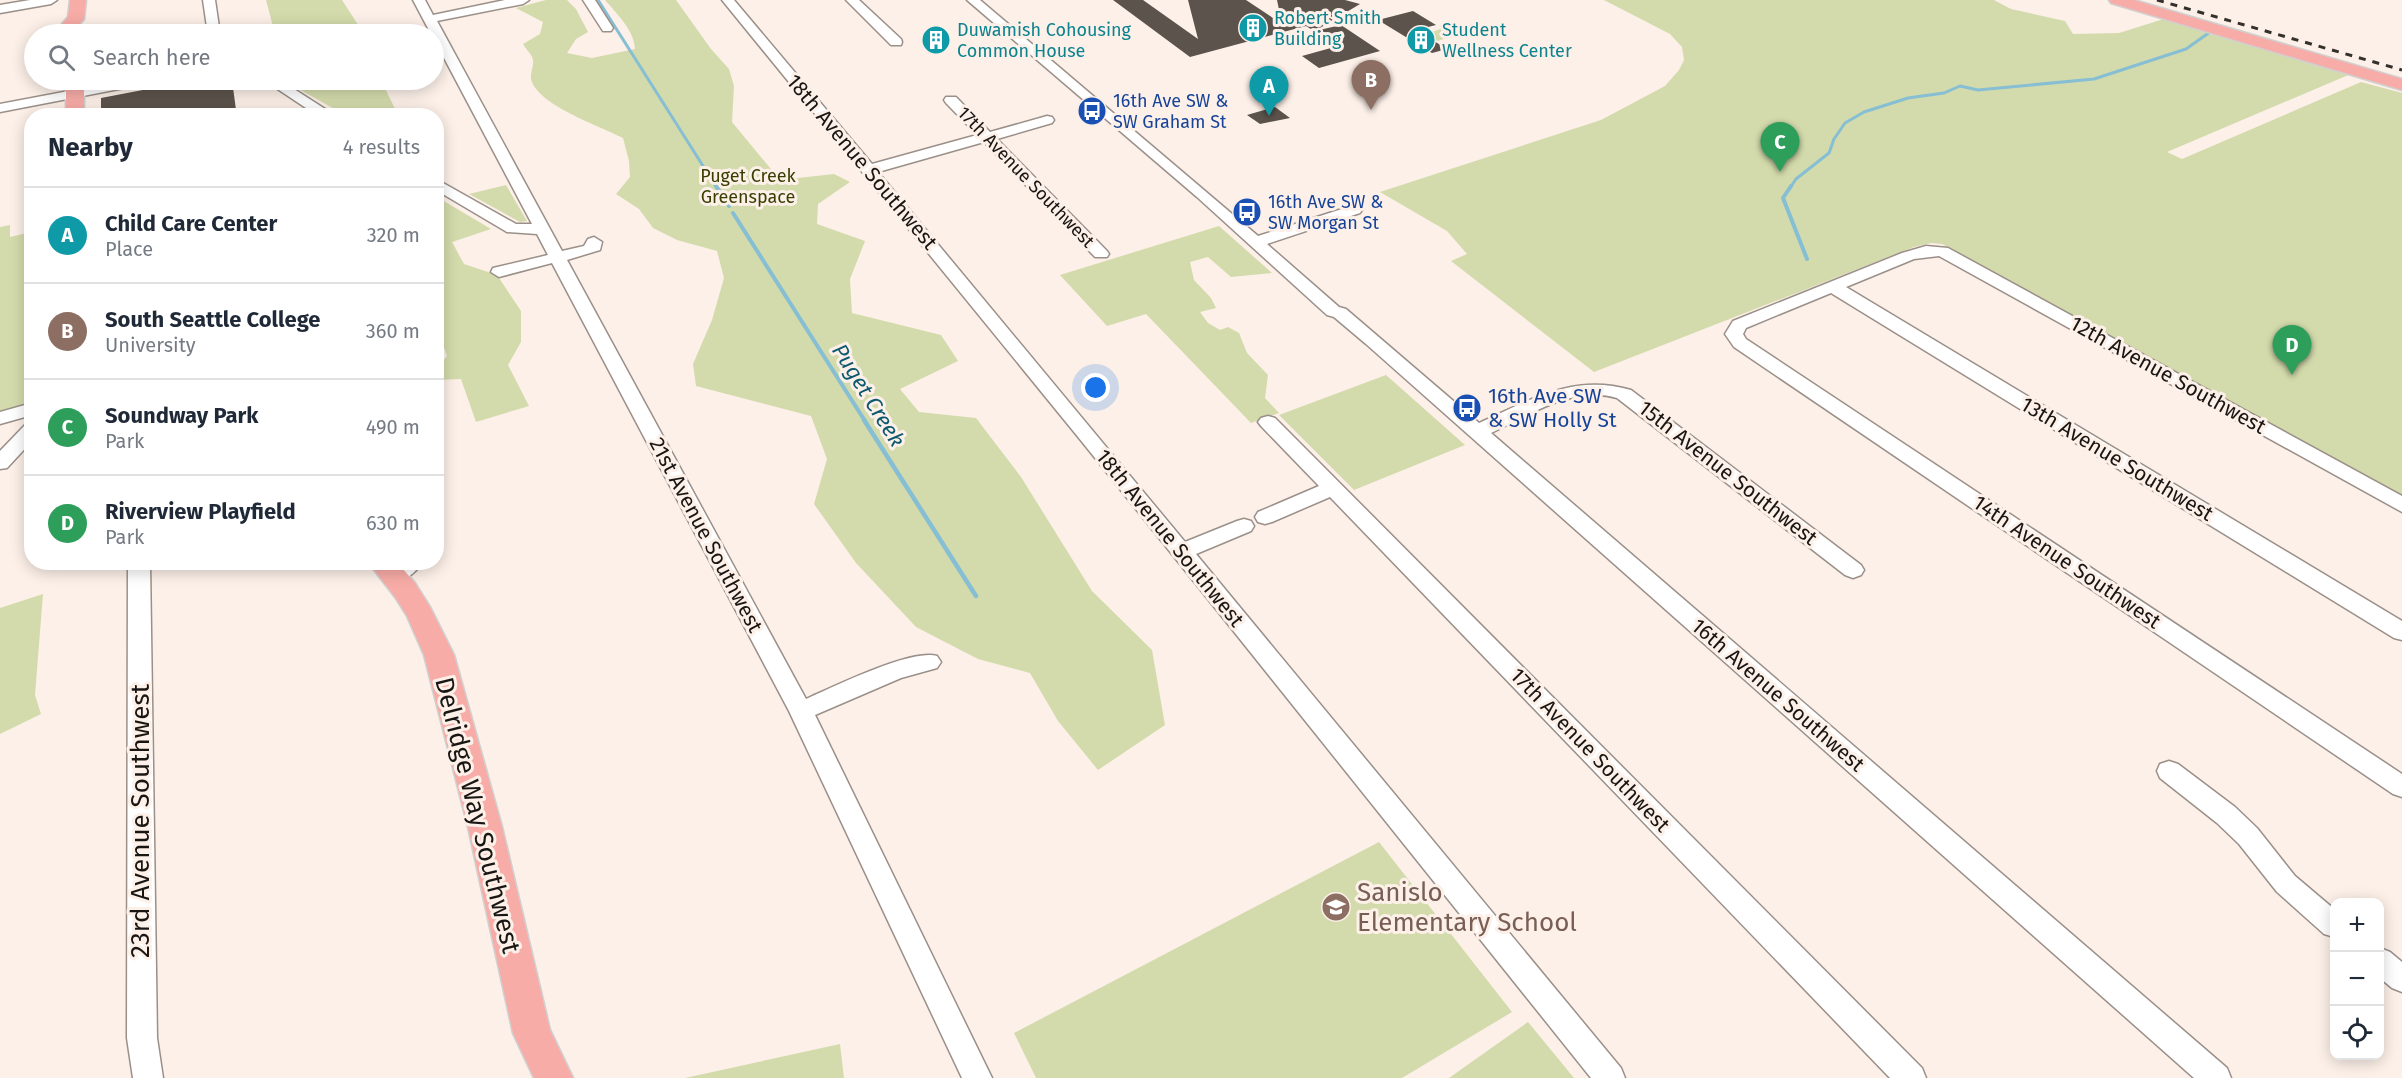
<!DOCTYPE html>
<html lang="en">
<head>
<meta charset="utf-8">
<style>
	body { margin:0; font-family:"Fira Sans",sans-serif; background:#f2f2f3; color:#1f2937 }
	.controls { position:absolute; right:18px; bottom:18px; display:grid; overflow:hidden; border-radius:12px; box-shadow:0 3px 15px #0003 }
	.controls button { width:54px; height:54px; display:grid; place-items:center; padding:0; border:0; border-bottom:2px solid #e0e1e3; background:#fff; color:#1f2937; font:30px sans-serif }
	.you { position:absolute; left:1096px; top:388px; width:21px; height:21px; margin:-15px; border:4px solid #fff; border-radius:50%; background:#1a73e8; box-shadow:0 0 0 9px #1a73e833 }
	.badge { display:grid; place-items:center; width:39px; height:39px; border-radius:50%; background:#0b8043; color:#fff; font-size:20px; font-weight:700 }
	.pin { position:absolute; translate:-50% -50px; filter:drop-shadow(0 2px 3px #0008) }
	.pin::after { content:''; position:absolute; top:32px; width:21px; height:18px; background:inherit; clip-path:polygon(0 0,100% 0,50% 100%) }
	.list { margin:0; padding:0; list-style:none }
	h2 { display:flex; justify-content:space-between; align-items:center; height:78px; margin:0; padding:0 24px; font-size:26px }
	h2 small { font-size:20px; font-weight:400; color:#747a83 }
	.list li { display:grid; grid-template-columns:39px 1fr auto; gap:18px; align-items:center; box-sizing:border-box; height:96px; padding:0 24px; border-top:2px solid #e0e1e3 }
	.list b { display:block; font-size:22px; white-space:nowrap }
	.list p { margin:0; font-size:20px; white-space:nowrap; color:#747a83 }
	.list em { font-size:20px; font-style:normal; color:#747a83 }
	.icon { flex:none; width:33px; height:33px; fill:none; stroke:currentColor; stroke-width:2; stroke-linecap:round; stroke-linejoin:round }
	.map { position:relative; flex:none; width:2402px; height:1078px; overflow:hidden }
	.search { position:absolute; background:#fff; box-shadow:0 3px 15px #0003; left:24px; top:24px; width:420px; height:66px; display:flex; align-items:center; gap:15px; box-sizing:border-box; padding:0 21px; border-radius:33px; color:#747a83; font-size:22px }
	.panel { position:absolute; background:#fff; box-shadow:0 3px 15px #0003; left:24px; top:108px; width:420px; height:462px; border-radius:24px }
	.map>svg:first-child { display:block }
	.green { fill:#d3dbac }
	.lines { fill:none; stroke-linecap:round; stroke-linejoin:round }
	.stream-far2 { stroke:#86bed3; stroke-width:3 }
	.stream-far1 { stroke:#86bed3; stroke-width:4 }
	.stream { stroke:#86bed3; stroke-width:4.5 }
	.building { fill:#5c534c }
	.minor-casing { stroke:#9b9089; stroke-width:3 }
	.major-casing { stroke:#d1d0d0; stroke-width:3 }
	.minor { fill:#fff; fill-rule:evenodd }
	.major { fill:#f8aca7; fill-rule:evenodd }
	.rail { stroke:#34302c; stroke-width:3; stroke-dasharray:7 7; stroke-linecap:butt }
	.labels { text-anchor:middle; stroke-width:6; stroke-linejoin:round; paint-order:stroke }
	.far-culture-label { font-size:18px; fill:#0d838f; stroke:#fcf0e8; text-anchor:start }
	.far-transit-label { font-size:18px; fill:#164399; stroke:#fcf0e8; text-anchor:start }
	.far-park-label { font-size:18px; fill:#393e03; stroke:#fcf0e8 }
	.far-street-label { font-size:18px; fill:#191512; stroke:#fcf0e8 }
	.street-label { font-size:21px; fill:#191512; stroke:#fcf0e8 }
	.transit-label { font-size:21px; fill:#164399; stroke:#fcf0e8; text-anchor:start }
	.water-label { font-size:22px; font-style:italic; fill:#0d596f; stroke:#fcf0e8 }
	.near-street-label { font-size:26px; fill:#191512; stroke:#fcf0e8 }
	.near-education-label { font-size:26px; fill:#785e54; stroke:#fcf0e8; text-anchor:start }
</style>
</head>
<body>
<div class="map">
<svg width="2402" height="1078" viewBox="0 0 2402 1078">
	<rect width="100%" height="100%" fill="#fcf0e8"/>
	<g class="green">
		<path d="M266 0H342L364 34H275Z"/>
		<path d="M546 0H567L576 9 588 32 576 39 567 53 592 58 635 49C634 30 617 14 605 0H676L711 49 729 69 734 86 732 122 780 180 834 174 850 182 818 204 817 224 865 241 850 279 852 313 941 335 958 361 900 389 919 412 976 418 1021 477 1092 591 1152 650 1165 725 1098 770 1058 721 1030 673 978 659 916 627 856 563 814 504 827 459 811 416 696 386 693 364 712 320 724 278 717 251 677 240 653 228 639 209 616 194 630 177 629 161 623 138C600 126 537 105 531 79 530 73 534 66 533 60 532 55 526 49 523 44L540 34 543 22 516 8Z"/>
		<path d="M1604 0H1994L2011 9 2065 21 2073 34 2119 33 2170 17 2353 73 2167 152 2182 159 2361 82 2402 93V496L1942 244 1931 243 1914 247 1594 372 1451 261 1467 254 1447 231 1380 192 1601 120 1665 86 1679 70 1684 60 1682 47 1670 34Z"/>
		<path d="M1451 25 1465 31 1438 41 1424 35Z"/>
		<path d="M283 80H331L333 85 356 80H381L398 115H345Z"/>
		<path d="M506 185 527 221 520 222 469 194Z"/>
		<path d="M437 197 491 229 452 242 464 264 497 275 521 311V342L508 365 529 406 476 422 461 379 437 380V369L447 356 440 335 437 336Z"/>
		<path d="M10 225V237L31 232V406L0 415V227Z"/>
		<path d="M1219 226 1272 273 1231 277 1208 257 1190 262 1194 280 1211 298 1216 308 1200 312 1208 323 1220 330 1228 327 1239 333 1247 353 1268 375 1265 398 1279 413 1251 423 1146 314 1107 326 1060 275Z"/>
		<path d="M1386 375 1465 445 1354 490 1279 415Z"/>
		<path d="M43 594 35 695 41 714 0 734V608Z"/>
		<path d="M1379 842 1512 1012 1402 1078H1036L1014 1033Z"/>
		<path d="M1528 1022 1574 1078H1449Z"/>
		<path d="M840 1044 844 1078H685Z"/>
	</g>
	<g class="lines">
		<g class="stream-far2">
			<path d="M598 0 717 188"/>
			<path d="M1790 188 1796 179 1829 153 1834 139 1845 123 1864 112 1908 98 1944 93 1960 86 1978 90 2094 79 2186 49 2210 32"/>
		</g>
		<g class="stream-far1">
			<path d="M716 186 729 206"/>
			<path d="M1791 186 1783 198 1807 259"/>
			<path d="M733 213 865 421"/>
		</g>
		<path class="stream" d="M864 420 976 596"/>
	</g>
	<g class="building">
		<path d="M1113 0H1143L1198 39 1188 0H1246L1282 24 1277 0H1345L1360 4 1340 16 1328 17 1333 20 1315 31 1341 25 1380 51 1319 68 1302 56 1338 46 1306 26 1190 57Z"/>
		<path d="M1413 11 1436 25 1416 30 1447 49 1432 53 1378 20Z"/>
		<path d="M195 80H232L236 110 212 116H129V108L101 114V98Z"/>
		<path d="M1275 107 1290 118 1260 124 1247 115Z"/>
	</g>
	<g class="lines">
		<g class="minor-casing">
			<g id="minor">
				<path d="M30 0H57L51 4 0 13V5Z"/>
				<path d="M203 0H215L220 34H208Z"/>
				<path d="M413 0H425L433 15 505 0H529L523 4 437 21 562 251 584 246 588 239 594 237 602 242 600 250 567 260 806 699C833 687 912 648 937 656L941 662 937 668 901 678 815 715 992 1078H962L789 711 552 263 499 277 491 272 493 268 548 255 537 234 507 232 436 190V179L516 224H532L434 39V34H431Z"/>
				<path d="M583 0H595L613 28 611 31H603Z"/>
				<path d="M722 0H734L872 164 977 135 946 103 944 100 946 97H956L990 132 1047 116 1052 117 1054 120 1052 123 997 139 1107 251 1109 254 1107 257H1095L984 142 878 172 1185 542 1237 521 1244 519 1251 521 1254 526 1251 531 1196 554 1621 1068 1625 1078H1591L1083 443Z"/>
				<path d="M846 0H859L901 39 902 42 901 45H891Z"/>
				<path d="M967 0H980L1258 236 1348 207H1360L1362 210 1360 213 1267 244 1339 307 1346 309 1479 423C1531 400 1573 373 1631 390L1861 565 1864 570 1861 575 1853 578 1845 575 1617 398C1574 385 1529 415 1491 433L2227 1068 2231 1078H2194L1366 344 1334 317 1327 315 1197 197Z"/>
				<path d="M127 80H152L145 84 0 112V104Z"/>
				<path d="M264 80H280L336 116H318Z"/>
				<path d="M1926 246 1948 248 2402 496V512L1939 256 1914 259 1846 287 2402 621V640L2394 638 1831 293 1746 328 1743 334 1746 339 2402 774V797L2393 794 1734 347 1725 334 1733 321 1902 253Z"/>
				<path d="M32 403V415L0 424V412Z"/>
				<path d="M1268 416 1275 418 1922 1068 1926 1078H1890L1330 497 1272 522 1265 524 1258 522 1255 517 1258 512 1319 486 1261 426 1258 422 1261 418Z"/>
				<path d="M32 423V441L7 468 0 469V451L25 425Z"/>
				<path d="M128 562H150L157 1038 163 1078H133L127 1038Z"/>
				<path d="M396 562H422C415 575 399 585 385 581L382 576Z"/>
				<path d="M2169 761 2178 764 2235 807 2257 828 2295 876 2334 909V937L2324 934 2277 892 2239 844 2217 823 2160 778 2157 771 2160 764Z"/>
				<path d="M2380 948 2390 952 2402 962V992L2392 988 2380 978Z"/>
			</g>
		</g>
		<g class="major-casing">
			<g id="major">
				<path d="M70 0H86L84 19 78 26 77 34H61L62 24 68 17Z"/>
				<path d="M2109 0H2134L2402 79V90L2111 3Z"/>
				<rect x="66" y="80" width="18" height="36"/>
				<path d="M368 562H397L415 583 430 607 454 655 502 827 550 1030 573 1078H534L513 1033 468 827 424 655 407 616 395 597Z"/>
			</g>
		</g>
		<use href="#minor" class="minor"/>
		<use href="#major" class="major"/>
		<path class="rail" d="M2157 0 2402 70"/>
	</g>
	<defs>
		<g id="building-disc" transform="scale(1.5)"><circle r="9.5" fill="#0f9aa8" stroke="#fcf0e8"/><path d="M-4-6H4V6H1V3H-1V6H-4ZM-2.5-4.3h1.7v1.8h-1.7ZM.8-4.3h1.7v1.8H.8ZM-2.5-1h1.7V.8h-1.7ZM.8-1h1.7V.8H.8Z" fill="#fff"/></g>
		<g id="bus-disc" transform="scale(1.5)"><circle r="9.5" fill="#1a4fb4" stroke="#fcf0e8"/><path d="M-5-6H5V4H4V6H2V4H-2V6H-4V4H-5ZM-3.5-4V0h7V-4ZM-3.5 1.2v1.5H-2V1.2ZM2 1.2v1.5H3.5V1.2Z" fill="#fff"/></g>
		<g id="school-disc" transform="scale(1.5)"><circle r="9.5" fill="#8d6e63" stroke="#fcf0e8"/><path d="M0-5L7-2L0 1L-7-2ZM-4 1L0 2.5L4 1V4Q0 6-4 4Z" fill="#fff"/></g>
	</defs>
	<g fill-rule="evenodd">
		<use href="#building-disc" x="1253" y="28"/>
		<use href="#building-disc" x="936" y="40"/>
		<use href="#building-disc" x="1421" y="40"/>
		<use href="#bus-disc" x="1092" y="111"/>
		<use href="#bus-disc" x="1247" y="212"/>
		<use href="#bus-disc" x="1467" y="408"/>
		<use href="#school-disc" x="1336" y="907"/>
	</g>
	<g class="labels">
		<g class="far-culture-label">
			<text x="1274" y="24">Robert Smith<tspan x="1274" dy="21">Building</tspan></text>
			<text x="957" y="36">Duwamish Cohousing<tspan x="957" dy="21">Common House</tspan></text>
			<text x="1442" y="36">Student<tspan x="1442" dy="21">Wellness Center</tspan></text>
		</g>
		<g class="far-transit-label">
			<text x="1113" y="107">16th Ave SW &amp;<tspan x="1113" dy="21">SW Graham St</tspan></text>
			<text x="1268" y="208">16th Ave SW &amp;<tspan x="1268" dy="21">SW Morgan St</tspan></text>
		</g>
		<g class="far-park-label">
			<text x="748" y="182">Puget Creek<tspan x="748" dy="21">Greenspace</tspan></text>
		</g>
		<g class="far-street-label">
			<text transform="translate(1026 177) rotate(46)" y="6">17th Avenue Southwest</text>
		</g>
		<g class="street-label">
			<text transform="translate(862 162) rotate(50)" y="7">18th Avenue Southwest</text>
			<text transform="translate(2168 375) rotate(29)" y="7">12th Avenue Southwest</text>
			<text transform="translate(2117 459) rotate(31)" y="7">13th Avenue Southwest</text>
			<text transform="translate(1728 473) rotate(38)" y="7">15th Avenue Southwest</text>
			<text transform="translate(706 535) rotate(62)" y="7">21st Avenue Southwest</text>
			<text transform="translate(1170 538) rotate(51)" y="7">18th Avenue Southwest</text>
			<text transform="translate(2067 562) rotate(34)" y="7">14th Avenue Southwest</text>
			<text transform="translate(1778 695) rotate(41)" y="7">16th Avenue Southwest</text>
			<text transform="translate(1590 750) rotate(46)" y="7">17th Avenue Southwest</text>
		</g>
		<g class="transit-label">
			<text x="1488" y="403">16th Ave SW<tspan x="1488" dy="24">&amp; SW Holly St</tspan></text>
		</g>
		<g class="water-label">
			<text transform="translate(869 395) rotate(58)" y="8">Puget Creek</text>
		</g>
		<g class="near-street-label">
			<text transform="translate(478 815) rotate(76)" y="9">Delridge Way Southwest</text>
			<text transform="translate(140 821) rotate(-90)" y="9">23rd Avenue Southwest</text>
		</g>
		<g class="near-education-label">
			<text x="1357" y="901">Sanislo<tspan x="1357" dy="30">Elementary School</tspan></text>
		</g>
	</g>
</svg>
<div class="controls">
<button>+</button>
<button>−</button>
<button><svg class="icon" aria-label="locate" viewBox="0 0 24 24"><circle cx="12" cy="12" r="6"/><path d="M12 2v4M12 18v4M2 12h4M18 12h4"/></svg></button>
</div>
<div class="you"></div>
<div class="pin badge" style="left:1269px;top:116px;background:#0f9aa8">A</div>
<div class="pin badge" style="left:1371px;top:110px;background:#8d6e63">B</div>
<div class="pin badge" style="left:1780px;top:172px;background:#2e9e5b">C</div>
<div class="pin badge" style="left:2292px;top:375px;background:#2e9e5b">D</div>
<div class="search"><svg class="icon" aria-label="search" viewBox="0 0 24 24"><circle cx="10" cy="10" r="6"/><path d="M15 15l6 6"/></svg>Search here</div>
<section class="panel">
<h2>Nearby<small>4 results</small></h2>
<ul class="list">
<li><span class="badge" style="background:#0f9aa8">A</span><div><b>Child Care Center</b><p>Place</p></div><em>320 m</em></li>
<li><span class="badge" style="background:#8d6e63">B</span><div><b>South Seattle College</b><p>University</p></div><em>360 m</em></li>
<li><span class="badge" style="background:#2e9e5b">C</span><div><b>Soundway Park</b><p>Park</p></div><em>490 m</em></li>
<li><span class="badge" style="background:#2e9e5b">D</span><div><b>Riverview Playfield</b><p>Park</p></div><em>630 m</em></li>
</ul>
</section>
</div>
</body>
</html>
